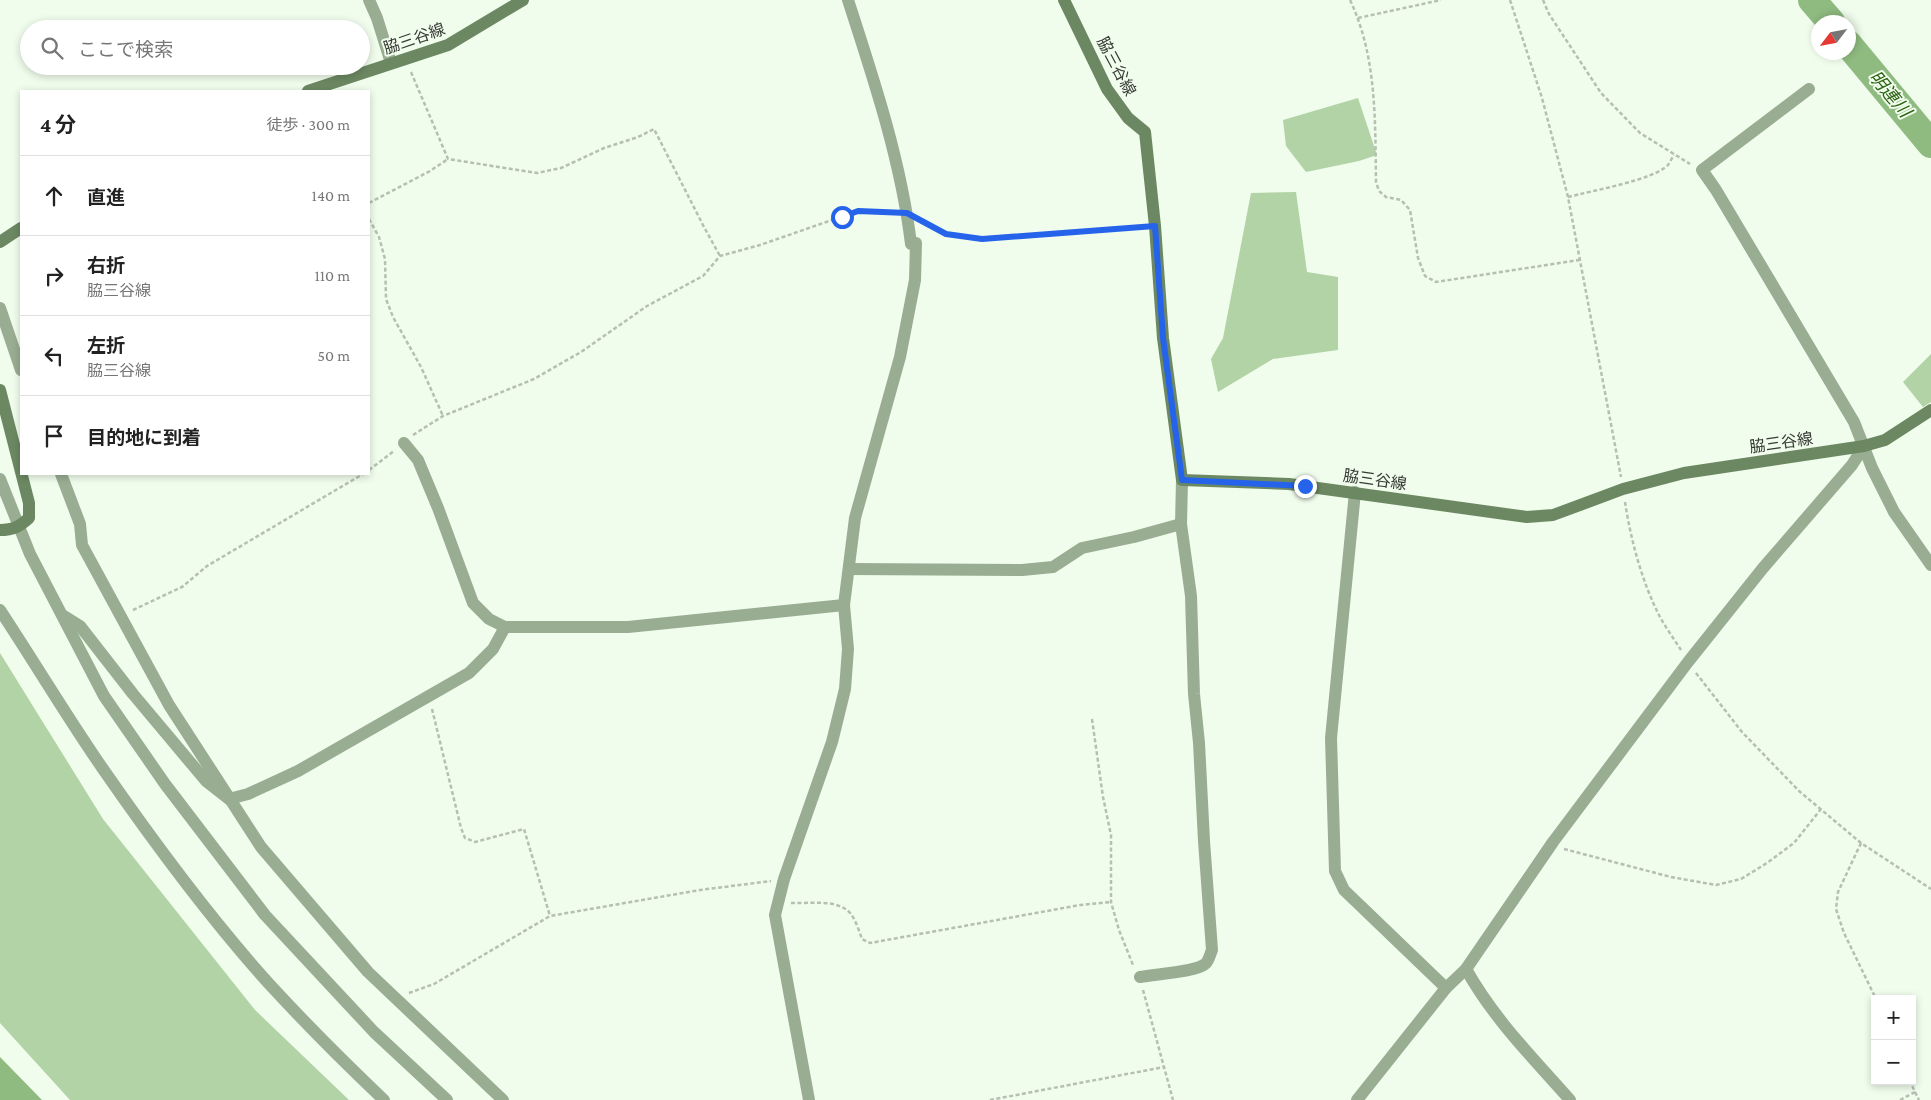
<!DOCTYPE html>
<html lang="ja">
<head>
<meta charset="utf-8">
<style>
	body { margin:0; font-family:"Crimson Pro","Noto Sans JP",serif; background:#f2f2f2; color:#222 }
	.controls { position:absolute; right:15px; bottom:15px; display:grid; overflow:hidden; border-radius:0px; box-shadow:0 2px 8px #0003 }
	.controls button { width:45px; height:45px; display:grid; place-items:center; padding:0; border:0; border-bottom:1px solid #e0e0e0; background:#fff; color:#222; font:25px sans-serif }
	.compass { position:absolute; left:1811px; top:15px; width:45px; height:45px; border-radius:50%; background:#fff; box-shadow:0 2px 8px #0003; rotate:238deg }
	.stop { position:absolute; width:15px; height:15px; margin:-11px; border:4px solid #2563eb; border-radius:50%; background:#fff }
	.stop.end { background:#2563eb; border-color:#fff; box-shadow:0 1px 5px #0008 }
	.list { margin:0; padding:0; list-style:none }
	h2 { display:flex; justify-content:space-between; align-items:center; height:65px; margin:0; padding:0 20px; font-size:21px }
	h2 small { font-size:16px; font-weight:400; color:#767676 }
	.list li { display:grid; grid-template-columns:32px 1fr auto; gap:15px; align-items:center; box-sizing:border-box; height:80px; padding:0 20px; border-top:1px solid #e0e0e0 }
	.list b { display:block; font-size:19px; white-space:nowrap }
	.list p { margin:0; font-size:16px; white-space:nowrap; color:#767676 }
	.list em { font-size:16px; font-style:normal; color:#767676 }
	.icon { flex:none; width:28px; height:28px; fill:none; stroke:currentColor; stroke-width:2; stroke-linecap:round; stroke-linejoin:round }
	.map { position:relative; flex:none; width:1931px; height:1100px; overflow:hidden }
	.search { position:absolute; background:#fff; box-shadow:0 2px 8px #0003; left:20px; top:20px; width:350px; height:55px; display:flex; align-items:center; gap:12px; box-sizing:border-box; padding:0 18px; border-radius:28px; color:#767676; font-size:19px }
	.panel { position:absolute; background:#fff; box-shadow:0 2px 8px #0003; left:20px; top:90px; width:350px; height:385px; border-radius:0px }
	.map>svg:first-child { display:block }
	.green { fill:#b1d3a5 }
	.water { fill:#8fbb80 }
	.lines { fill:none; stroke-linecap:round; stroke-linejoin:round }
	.river { stroke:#8fbb80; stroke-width:28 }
	.path { stroke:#b5bfb2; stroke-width:2.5; stroke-dasharray:4 2.5; stroke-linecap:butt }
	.street { stroke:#99ad93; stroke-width:12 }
	.secondary { stroke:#6c8862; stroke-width:12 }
	.route { stroke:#2563eb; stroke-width:6 }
	.labels { text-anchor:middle; stroke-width:4; stroke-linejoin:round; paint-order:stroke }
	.street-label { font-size:16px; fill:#373b35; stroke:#f0fcec }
	.water-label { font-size:18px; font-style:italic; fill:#2b6211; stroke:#f0fcec }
</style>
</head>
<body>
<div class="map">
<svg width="1931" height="1100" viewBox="0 0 1931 1100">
	<rect width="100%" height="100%" fill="#f0fcec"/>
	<g class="green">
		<path d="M1358 98 1377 155 1359 161 1306 172 1286 146 1283 120Z"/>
		<path d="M1296 192 1307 272 1338 277V350L1273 359 1218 392 1211 359 1223 338 1251 193Z"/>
		<path d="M1931 354V402L1923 407 1903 382Z"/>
		<path d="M0 653 103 819 255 1010 349 1100H70L0 1023Z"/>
	</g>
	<path class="water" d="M0 1057 42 1100H0Z"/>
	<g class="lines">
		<g class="river">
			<path d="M1812 0 1831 22"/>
			<path d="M1848 44 1931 144"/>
		</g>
		<g class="path">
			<path d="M1350 0C1377 57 1375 120 1376 182L1379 191 1386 197 1401 200 1410 210 1418 258 1425 276 1436 282 1579 260"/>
			<path d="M1510 0 1542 98 1568 197 1621 477"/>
			<path d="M1543 0 1549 14 1601 93 1640 133 1690 164"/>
			<path d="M1358 18 1441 0"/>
			<path d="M411 72 448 159 537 173 561 168 604 148 638 137 654 129 704 227 720 256"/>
			<path d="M1568 197C1590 191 1654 180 1668 165 1670 162 1672 158 1674 155"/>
			<path d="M369 203 430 171 448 159"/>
			<path d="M369 219 379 237 385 259 386 299 393 317 421 367 443 416"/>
			<path d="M921 220 946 234 982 239 1141 227"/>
			<path d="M413 435 443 416 534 379 581 352 647 306 703 276 720 256 760 245 858 211 892 212"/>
			<path d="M369 470 394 451"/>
			<path d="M1625 502C1631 541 1642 582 1660 617 1666 628 1674 639 1681 650"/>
			<path d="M133 610 182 587 207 566 363 474"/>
			<path d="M1696 673 1742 732 1799 791 1861 843 1931 889"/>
			<path d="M432 709 461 828 465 838 475 842 524 829 550 916"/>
			<path d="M1092 719 1103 797 1111 835V902L1119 930 1133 965"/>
			<path d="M1861 843 1838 892 1836 909 1844 933 1876 999"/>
			<path d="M1564 849 1671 877 1716 885 1741 879 1767 863 1794 843 1821 809"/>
			<path d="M791 903C809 904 838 898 851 914 856 921 859 931 862 939L870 943 1080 905 1111 902"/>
			<path d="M1143 990 1173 1100"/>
			<path d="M409 993 434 984 550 916 700 890 771 881"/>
			<path d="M1915 1092 1919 1100"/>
			<path d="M990 1100 1164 1067"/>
			<path d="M1900 1100 1915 1092 1910 1081"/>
		</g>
		<g class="street">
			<path d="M369 0 377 18 391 63"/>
			<path d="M1809 89 1702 170 1716 190 1854 422 1872 468 1894 512 1931 565"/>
			<path d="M0 308 21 370"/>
			<path d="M404 443 418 460 438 508 473 603 489 619 505 627H628L844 605"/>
			<path d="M61 474 80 524 82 545 169 705 261 847 368 972 503 1100"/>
			<path d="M0 479 30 554 104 696 165 784 265 915 374 1032 447 1100"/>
			<path d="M1355 492 1331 738 1335 871 1344 890 1446 988"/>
			<path d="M849 569 1022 570 1053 567 1082 548 1134 537 1181 524"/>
			<path d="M0 610C35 663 67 717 103 769 155 844 210 919 272 987 308 1026 346 1064 384 1100"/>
			<path d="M64 616 80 626 133 694 206 781 229 799 248 794 298 771 469 673 493 649 505 627"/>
			<path d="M1466 969C1493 1018 1533 1058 1570 1100"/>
			<path d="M1140 977C1155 974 1196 972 1205 964 1209 961 1210 954 1212 950L1204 841 1199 743 1194 694 1191 596 1181 524 1182 480"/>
			<path d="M809 1100 775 915 784 879 832 742 845 689 848 649 844 605 855 518 900 357 915 280 916 243 911 244C901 161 874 80 848 0"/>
			<path d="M1357 1100 1446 988 1466 969 1553 842 1688 662 1763 568 1852 465 1864 446"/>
		</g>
		<g class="secondary">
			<path d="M1064 0 1107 89 1128 118 1145 132 1155 226 1163 338 1182 480 1289 484 1527 517 1553 515 1623 489 1684 473 1864 446 1885 440 1931 410"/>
			<path d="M308 91 448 45 523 0"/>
			<path d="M0 242 21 228"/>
			<path d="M0 390 29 503V518C19 527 13 530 0 530"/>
		</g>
	</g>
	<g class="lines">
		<path class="route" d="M842 217 858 211 907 213 946 234 982 239 1155 226 1163 338 1182 480 1305 486"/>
	</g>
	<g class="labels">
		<g class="street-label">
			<text transform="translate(414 38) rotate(-19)" y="6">脇三谷線</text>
			<text transform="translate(1117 66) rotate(62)" y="6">脇三谷線</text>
			<text transform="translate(1781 442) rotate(-8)" y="6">脇三谷線</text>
			<text transform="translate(1375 479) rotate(8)" y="6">脇三谷線</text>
		</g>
		<g class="water-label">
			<text transform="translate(1890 94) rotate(50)" y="6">明連川</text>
		</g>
	</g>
</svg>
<div class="controls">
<button>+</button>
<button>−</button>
</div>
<svg class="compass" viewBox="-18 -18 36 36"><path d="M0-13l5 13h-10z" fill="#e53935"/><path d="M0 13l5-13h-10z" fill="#767676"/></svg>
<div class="stop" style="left:842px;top:217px"></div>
<div class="stop end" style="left:1305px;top:486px"></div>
<div class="search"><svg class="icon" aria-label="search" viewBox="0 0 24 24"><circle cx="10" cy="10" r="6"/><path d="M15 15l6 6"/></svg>ここで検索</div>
<section class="panel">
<h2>4 分<small>徒歩 · 300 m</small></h2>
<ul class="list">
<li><svg class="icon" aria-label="ahead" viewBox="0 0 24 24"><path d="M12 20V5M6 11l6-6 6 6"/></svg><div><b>直進</b></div><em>140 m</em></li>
<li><svg class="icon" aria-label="right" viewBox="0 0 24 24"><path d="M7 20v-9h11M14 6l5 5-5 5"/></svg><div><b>右折</b><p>脇三谷線</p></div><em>110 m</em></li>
<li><svg class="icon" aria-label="left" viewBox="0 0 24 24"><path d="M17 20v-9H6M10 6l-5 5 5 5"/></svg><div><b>左折</b><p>脇三谷線</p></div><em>50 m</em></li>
<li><svg class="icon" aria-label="arrive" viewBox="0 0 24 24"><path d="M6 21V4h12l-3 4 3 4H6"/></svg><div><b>目的地に到着</b></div></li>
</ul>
</section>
</div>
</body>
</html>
